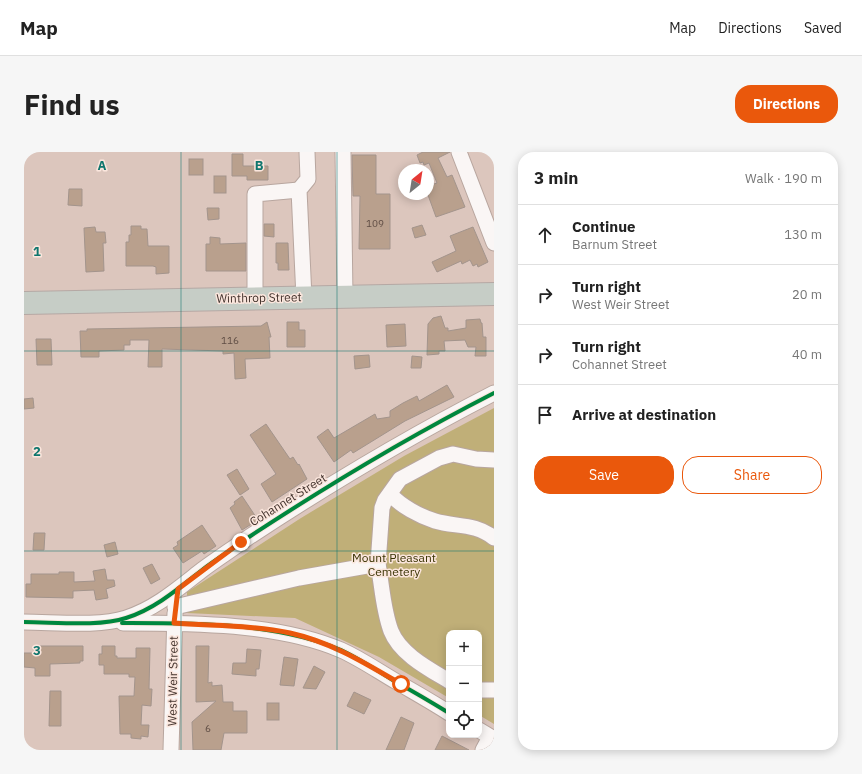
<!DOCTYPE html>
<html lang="en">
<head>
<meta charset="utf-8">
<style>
	body { margin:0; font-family:"IBM Plex Sans",sans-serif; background:#f6f6f6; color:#222 }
	.controls { position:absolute; right:12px; bottom:12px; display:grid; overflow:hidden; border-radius:8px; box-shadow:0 2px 10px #0003 }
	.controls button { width:36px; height:36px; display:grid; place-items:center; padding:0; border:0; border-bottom:1px solid #e0e0e0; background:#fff; color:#222; font:20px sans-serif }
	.compass { position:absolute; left:374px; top:12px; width:36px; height:36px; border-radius:50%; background:#fff; box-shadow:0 2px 10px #0003; rotate:30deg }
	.stop { position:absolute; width:12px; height:12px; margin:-9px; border:3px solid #ea580c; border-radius:50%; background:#fff }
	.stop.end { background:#ea580c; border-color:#fff; box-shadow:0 1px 4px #0008 }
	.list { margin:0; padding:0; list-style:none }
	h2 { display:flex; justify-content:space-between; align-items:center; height:52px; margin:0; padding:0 16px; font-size:17px }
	h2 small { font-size:13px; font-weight:400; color:#767676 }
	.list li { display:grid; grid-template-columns:26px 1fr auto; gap:12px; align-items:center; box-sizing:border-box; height:60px; padding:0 16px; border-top:1px solid #e0e0e0 }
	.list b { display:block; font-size:15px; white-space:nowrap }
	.list p { margin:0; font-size:13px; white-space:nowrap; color:#767676 }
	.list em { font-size:13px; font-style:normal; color:#767676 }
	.actions { display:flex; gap:8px; padding:12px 16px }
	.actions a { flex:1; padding:9px 0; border:1px solid #ea580c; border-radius:16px; text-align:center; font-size:14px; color:#ea580c }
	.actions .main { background:#ea580c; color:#fff }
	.icon { flex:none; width:22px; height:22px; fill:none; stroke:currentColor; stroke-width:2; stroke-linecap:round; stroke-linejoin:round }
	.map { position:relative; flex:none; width:470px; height:598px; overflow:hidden; border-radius:16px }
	header { display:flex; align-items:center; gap:24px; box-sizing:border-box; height:56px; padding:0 20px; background:#fff; border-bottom:1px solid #e0e0e0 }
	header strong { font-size:19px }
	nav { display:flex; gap:22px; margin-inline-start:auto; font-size:14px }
	.intro { display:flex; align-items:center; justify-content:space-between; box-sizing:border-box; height:96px; padding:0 24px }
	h1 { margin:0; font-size:28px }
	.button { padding:10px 18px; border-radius:16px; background:#ea580c; color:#fff; font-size:14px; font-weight:700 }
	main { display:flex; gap:24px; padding:0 24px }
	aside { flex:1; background:#fff; border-radius:16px; box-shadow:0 2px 10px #0003 }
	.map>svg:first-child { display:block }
	.green { fill:#c0af78 }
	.building { fill:#b9a08d; stroke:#a3948c }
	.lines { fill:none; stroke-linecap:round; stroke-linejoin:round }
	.minor-casing { stroke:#b8a69f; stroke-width:17 }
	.highway-casing { stroke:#b5a8a4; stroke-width:24 }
	.minor { stroke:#faf6f5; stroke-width:15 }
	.highway { stroke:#c6cdc6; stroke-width:22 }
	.cycleway-casing { stroke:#fbe6dd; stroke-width:6 }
	.cycleway { stroke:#00873e; stroke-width:4 }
	.route { stroke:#ea580c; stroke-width:5 }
	.grid { fill:none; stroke:#0f766e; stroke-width:1; stroke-opacity:0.55 }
	.labels { text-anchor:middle; stroke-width:3; stroke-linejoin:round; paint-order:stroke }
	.number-label { font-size:10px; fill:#604e45 }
	.street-label { font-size:12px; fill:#43332d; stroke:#fbe6dd }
	.park-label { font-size:12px; fill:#373101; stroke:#fbe6dd }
	.grid-label { font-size:13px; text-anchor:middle; font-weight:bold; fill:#0f766e; stroke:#fbe6dd; stroke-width:3; stroke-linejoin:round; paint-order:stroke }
</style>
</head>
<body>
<header>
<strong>Map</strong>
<nav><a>Map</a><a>Directions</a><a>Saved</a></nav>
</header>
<div class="intro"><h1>Find us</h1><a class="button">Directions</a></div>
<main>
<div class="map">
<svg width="470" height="598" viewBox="0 0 470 598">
	<rect width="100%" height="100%" fill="#dcc6bd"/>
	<path class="green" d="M470 256V572L455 563V481H425V546L355 505 271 466 163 461V440L277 366 380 304Z"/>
	<g class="building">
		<path d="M399 0H426L414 6 423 25 428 23 441 55 412 65 404 43V34L413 31 405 11 400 13 399 10 396 11 393 3Z"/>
		<path d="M208 2H219V14H244V28H223V24H208Z"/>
		<path d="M328 3H352V42H366V97H335L336 44H329Z"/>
		<rect x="165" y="7" width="14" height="16"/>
		<rect x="190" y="24" width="12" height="17"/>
		<path d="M45 37H58V54L44 53Z"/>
		<path d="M183 56H195V67L184 68Z"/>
		<path d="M240 72H250V85L240 84Z"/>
		<path d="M398 73 402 83 391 86 388 76Z"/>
		<path d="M107 74H117V77H123L124 94H145V121L132 122V115L129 114H102V90H105V83H107Z"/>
		<path d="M71 75 72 80H81L82 91H79L80 119 62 120 60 76Z"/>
		<path d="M449 75 464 110 454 115 453 112 449 114 446 108 438 112 437 109 413 120 408 110 432 99 426 84Z"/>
		<path d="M186 85 196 86V92L222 91V119H182V92H186Z"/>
		<path d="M252 91H264L265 118H254V111H252Z"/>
		<path d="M417 164 421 176H424V179L442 176V168L456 167 457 171H458L459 185H462V204H451L452 195H444L441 188 420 189 421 199H415V202L403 203 404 172 409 166Z"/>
		<path d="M243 170 247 185H245L246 206 221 207 222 226 211 227 210 201 199 202V199L138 197V215H124L125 188H106V193H100V198L75 199V205H57L56 179H63V177L237 174Z"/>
		<path d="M263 170H275V178H281V195H263Z"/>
		<path d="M381 172 382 194 363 195 362 173Z"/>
		<path d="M12 187H27L28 213H13Z"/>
		<path d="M345 203 346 215 331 217 330 204Z"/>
		<path d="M388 204 398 205 397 216H387Z"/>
		<path d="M423 233 430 245 381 269 329 301 327 298 310 310 293 285 304 277 310 286 351 262 353 267 366 265V259L379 251 393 244 395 249Z"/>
		<path d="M9 246 10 256 0 257V247Z"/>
		<path d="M242 272 266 307 269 305 274 313 275 312 283 327 248 350 237 332 252 322 226 283Z"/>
		<path d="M213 317 225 337 216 343 203 323Z"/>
		<path d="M218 344 234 368 218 378 206 356 211 352 210 350Z"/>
		<path d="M178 373 192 394 180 402 178 399 159 411 149 396 154 393 153 390Z"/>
		<path d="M10 381H21L20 398H9Z"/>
		<path d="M91 390 94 402 83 405 80 393Z"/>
		<path d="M128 412 136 427 127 432 119 416Z"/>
		<path d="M81 417 83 428H90L91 434 82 437 84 446 72 448 70 438 49 439V446L2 445V432H7V422H35V420H50V430L71 429 69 419Z"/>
		<path d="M11 494H59V509H56V511L26 512V524H11V516L0 515V501H11Z"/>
		<path d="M78 494H91V504H93V506H112V496H126L125 537H128L127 554 118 553 117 573H125L124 585 117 584V587L107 586V582H96L95 544H110L111 525H105V522H80V513H75V502H78Z"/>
		<path d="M172 494H185L184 531 188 530V534L198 533 199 550H209V559H223V581H200L197 598H169L168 570 192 549 172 550Z"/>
		<path d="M223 497 237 498 235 517H232V524L208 522 209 511H222Z"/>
		<path d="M260 505 274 507 270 534 256 533Z"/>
		<path d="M290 514 301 520 292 537 279 536Z"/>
		<path d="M26 539H37V574H25Z"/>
		<path d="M330 540 347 548 340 562 323 554Z"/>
		<rect x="243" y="551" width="12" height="17"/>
		<path d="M377 565 390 571 380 598H362Z"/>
		<path d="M418 584 445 598H411Z"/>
	</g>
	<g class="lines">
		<g class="minor-casing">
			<g id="minor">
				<path d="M319 0 321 145"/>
				<path d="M435 0 470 91"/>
				<path d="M231 146V42L275 38"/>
				<path d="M280 146 275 38 284 27 283 0"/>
				<path d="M366 342C377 354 395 364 411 369 431 375 452 371 470 386"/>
				<path d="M354 412 358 356 361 348 376 327 415 306 429 302 452 307 470 308"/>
				<path d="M151 455 275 426 354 412C358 433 359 458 367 479 376 502 405 517 425 529"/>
				<path d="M0 470C30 470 75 475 102 466 131 457 155 436 178 418 194 406 210 396 225 385 304 333 386 284 470 241"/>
				<path d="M99 471C168 471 254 471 317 498 337 507 354 519 373 530 390 540 408 550 425 561"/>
				<path d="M455 538H470"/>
				<path d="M455 578 470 587"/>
				<path d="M147 598 151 461"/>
				<path d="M459 598 466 585"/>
			</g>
		</g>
		<g class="highway-casing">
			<path id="highway" d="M0 151 470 142"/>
		</g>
		<use href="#minor" class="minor"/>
		<use href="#highway" class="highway"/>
		<g class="cycleway-casing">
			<g id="cycleway">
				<path d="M0 470C30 470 75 475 102 466 131 457 155 436 178 418 194 406 210 396 225 385 304 333 386 284 470 241"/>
				<path d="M98 471C167 471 252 470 317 498 336 507 354 519 372 530 390 540 407 550 425 561"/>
			</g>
		</g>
		<use href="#cycleway" class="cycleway"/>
	</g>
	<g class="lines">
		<path class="route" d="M217 390 154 437 150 471C188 474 228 473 266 481 307 490 341 511 377 532"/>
	</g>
	<path class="grid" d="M157 0V598M313 0V598M0 199H470M0 399H470"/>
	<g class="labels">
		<g class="number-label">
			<text x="351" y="75">109</text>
			<text x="206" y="192">116</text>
			<text x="184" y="580">6</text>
		</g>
		<g class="street-label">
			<text transform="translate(235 146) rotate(-1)" y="4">Winthrop Street</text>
			<text transform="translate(264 348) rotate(-32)" y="4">Cohannet Street</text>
			<text transform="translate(149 529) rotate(-89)" y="4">West Weir Street</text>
		</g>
		<g class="park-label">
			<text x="370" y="410">Mount Pleasant<tspan x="370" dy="14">Cemetery</tspan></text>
		</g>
	</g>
	<g class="grid-label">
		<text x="78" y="18">A</text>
		<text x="235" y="18">B</text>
		<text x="13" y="104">1</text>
		<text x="13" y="304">2</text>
		<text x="13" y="503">3</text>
	</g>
</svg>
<div class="controls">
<button>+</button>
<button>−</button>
<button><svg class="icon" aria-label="locate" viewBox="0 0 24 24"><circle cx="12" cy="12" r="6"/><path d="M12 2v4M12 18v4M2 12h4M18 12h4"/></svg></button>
</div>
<svg class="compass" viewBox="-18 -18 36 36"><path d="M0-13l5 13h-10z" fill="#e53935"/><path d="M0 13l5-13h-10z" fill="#767676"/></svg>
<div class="stop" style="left:377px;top:532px"></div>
<div class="stop end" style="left:217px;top:390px"></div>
</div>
<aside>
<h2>3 min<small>Walk · 190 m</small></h2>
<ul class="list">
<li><svg class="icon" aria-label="ahead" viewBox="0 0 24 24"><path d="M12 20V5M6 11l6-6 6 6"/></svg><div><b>Continue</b><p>Barnum Street</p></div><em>130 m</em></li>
<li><svg class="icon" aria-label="right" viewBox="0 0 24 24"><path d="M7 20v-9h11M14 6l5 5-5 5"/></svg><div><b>Turn right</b><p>West Weir Street</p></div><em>20 m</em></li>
<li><svg class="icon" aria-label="right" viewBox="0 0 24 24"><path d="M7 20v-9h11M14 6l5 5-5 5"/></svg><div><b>Turn right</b><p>Cohannet Street</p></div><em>40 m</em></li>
<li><svg class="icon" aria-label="arrive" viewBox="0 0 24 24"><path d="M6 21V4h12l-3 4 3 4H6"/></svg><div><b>Arrive at destination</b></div></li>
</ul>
<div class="actions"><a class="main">Save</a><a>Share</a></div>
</aside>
</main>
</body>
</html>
